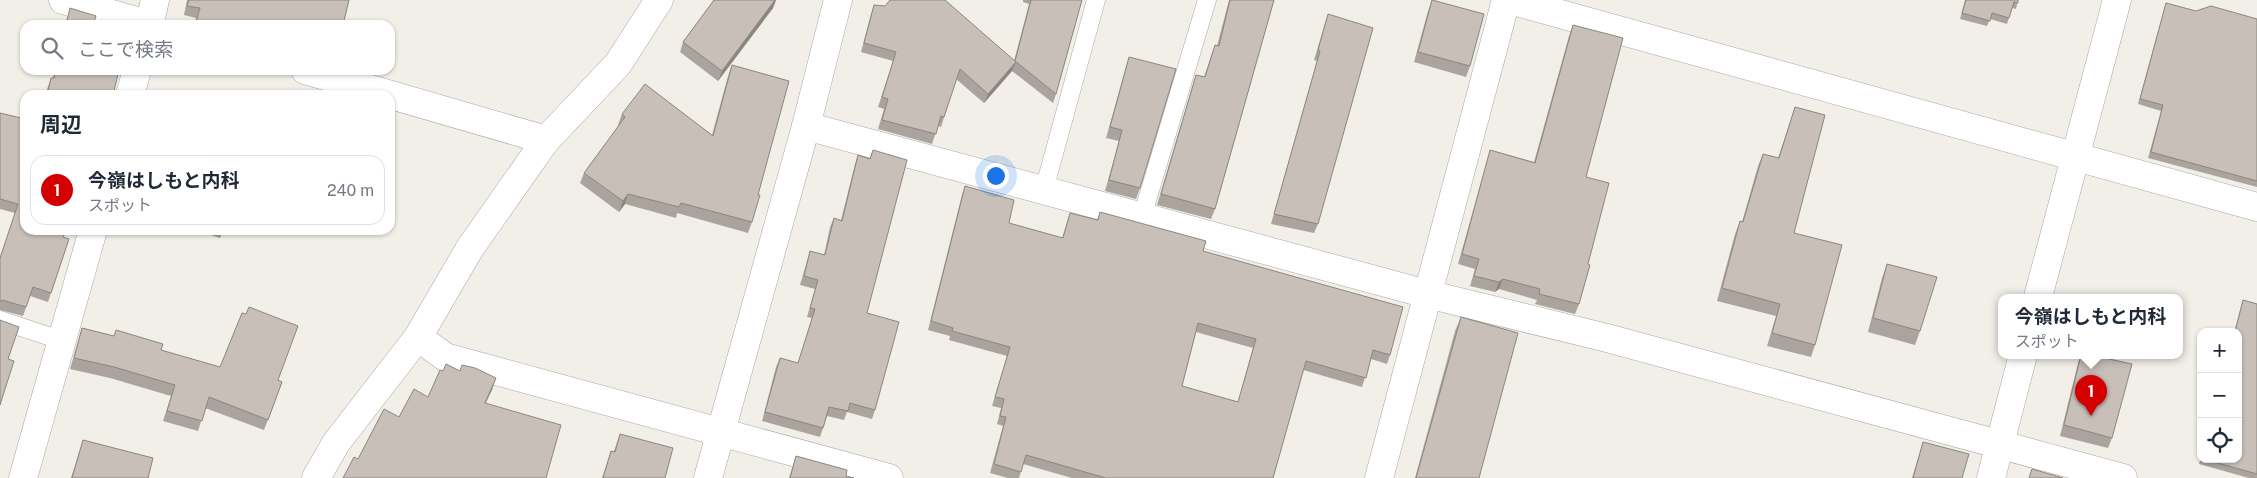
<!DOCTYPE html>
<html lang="ja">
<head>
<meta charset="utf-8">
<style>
	body { margin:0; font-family:"Public Sans","Noto Sans JP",sans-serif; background:#f6f6f7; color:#1f2937 }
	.controls { position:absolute; right:15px; bottom:15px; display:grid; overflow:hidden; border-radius:10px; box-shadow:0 1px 4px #0004 }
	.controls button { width:45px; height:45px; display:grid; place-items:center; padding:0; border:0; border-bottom:1px solid #e0e1e3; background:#fff; color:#1f2937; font:25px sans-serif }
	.you { position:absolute; left:995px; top:175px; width:18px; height:18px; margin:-12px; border:4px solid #fff; border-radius:50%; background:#1a73e8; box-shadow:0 0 0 8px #1a73e833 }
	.badge { display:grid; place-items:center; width:32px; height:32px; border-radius:50%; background:#d40000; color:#fff; font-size:16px; font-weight:700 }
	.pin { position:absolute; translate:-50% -41px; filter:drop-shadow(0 1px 2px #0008) }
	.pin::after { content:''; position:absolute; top:26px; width:18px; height:15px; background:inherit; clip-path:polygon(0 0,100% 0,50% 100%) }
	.popup { position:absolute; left:1998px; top:294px; width:185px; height:65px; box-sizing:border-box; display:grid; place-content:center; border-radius:10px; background:#fff; filter:drop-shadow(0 1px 4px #0005); font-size:16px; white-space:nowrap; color:#747a83 }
	.popup b { font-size:19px; color:#1f2937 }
	.popup::after { content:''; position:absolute; left:50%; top:100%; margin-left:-10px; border:10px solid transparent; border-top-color:#fff }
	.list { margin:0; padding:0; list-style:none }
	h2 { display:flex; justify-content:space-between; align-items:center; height:65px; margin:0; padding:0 20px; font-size:21px }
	h2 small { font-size:16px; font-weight:400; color:#747a83 }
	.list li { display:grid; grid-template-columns:32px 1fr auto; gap:15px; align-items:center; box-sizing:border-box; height:70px; margin:0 10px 10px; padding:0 10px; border:1px solid #e0e1e3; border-radius:15px }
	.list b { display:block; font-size:19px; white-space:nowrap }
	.list p { margin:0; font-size:16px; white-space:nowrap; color:#747a83 }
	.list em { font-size:16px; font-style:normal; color:#747a83 }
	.icon { flex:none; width:28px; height:28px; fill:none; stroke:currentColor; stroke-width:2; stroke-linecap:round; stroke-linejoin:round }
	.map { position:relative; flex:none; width:2257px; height:478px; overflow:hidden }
	.search { position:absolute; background:#fff; box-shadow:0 1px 4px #0004; left:20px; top:20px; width:375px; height:55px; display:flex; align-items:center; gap:12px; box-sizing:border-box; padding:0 18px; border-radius:15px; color:#747a83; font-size:19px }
	.panel { position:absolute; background:#fff; box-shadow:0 1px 4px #0004; left:20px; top:90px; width:375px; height:145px; border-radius:15px }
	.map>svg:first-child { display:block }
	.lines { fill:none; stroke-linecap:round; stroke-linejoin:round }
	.service-casing { stroke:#a9a9a9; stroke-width:19 }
	.minor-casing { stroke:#a9a9a9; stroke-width:29 }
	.service { stroke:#fff; stroke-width:18 }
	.minor { stroke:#fff; stroke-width:28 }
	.wall { fill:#aba49e; fill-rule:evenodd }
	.shaded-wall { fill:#8b8681 }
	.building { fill:#c7bfb8; stroke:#8b8681; fill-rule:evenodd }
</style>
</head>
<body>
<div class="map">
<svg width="2257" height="478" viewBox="0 0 2257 478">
	<rect width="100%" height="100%" fill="#f2efe9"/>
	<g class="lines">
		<g class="service-casing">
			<g id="service">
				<path d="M1044 190 1096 0"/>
				<path d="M1142 217 1207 0"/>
				<path d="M0 320 63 341"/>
			</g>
		</g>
		<g class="minor-casing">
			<g id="minor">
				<path d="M63 0 150 25"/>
				<path d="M1510 0 2257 207"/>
				<path d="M149 25 155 0"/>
				<path d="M305 70 546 140"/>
				<path d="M130 95 137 70"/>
				<path d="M806 126 1427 294 1607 338 2123 478"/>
				<path d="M2038 297 2117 0"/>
				<path d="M418 337 445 357 889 478"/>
				<path d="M23 478 93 230"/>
				<path d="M316 478 336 443 418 337 470 248 546 140 618 64 659 0"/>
				<path d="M708 478 806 126 838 0"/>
				<path d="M1379 478 1506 0"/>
				<path d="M1991 478 2023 355"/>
			</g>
		</g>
		<use href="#service" class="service"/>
		<use href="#minor" class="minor"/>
	</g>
	<g class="wall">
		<path d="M187 0H349L343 25H195L196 18 184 15Z"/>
		<path d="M714 0H776L773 8 718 81 680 52 683 42Z"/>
		<path d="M1023 0H1082L1056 94 1053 103 1012 71 984 103 956 79 941 127 938 126 932 144 878 129 884 109 878 107 893 61 861 52 871 14 874 5 1014 61 1029 4 1023 2Z"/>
		<path d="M1229 0H1274L1215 209 1211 219 1157 205 1196 75 1204 77 1215 45 1217 46Z"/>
		<path d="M1432 0 1470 66 1466 77 1414 62 1428 11Z"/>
		<path d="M1965 0H2018L2016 9 2012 8 2007 24 1990 19 1987 26 1960 19Z"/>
		<path d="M2166 3 2196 11 2257 19V187L2148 158 2161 111 2138 104Z"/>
		<path d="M70 8 93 25H65Z"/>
		<path d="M1328 14 1318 224 1314 233 1271 224 1317 61 1314 60Z"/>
		<path d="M1573 25 1586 177 1588 264 1579 304 1575 314 1535 304 1537 300 1499 289 1495 292 1470 286 1475 269 1458 264 1487 161 1490 150 1534 162 1569 36Z"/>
		<path d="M1129 57 1140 188 1136 199 1105 191 1119 141 1106 138 1126 67Z"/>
		<path d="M732 65 758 195 752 222 748 233 677 213 676 218 625 204 619 212 580 183 584 173 619 126 618 125 622 114 712 135 728 76Z"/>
		<path d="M55 70H119L113 95H45L51 78H53Z"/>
		<path d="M1795 107 1794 233 1815 345 1811 357 1767 346 1776 316 1717 301 1735 234 1740 221 1742 222 1758 166 1763 154 1778 158Z"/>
		<path d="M0 113 63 237 69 239 48 302 30 296 23 316 0 310V258L15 213 0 209Z"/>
		<path d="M873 150 867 313 875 410 872 419 847 412 844 420 827 416 820 437 762 421 776 367 780 358 798 363 812 318 807 317 815 289 800 285 810 251 824 255 830 227 834 218 841 220 855 164 858 155 870 158Z"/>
		<path d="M965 186 1009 223 1062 238 1070 213 1097 220 1100 212 1203 251 1390 355 1387 364 1371 359 1362 387 1303 370 1273 478H1072L1023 464 1019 478H1008L990 473 1003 426 997 424 1001 408 992 406 1007 356 949 340 950 336 928 330 962 195ZM1196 332 1253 348 1238 402 1182 386Z"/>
		<path d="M194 230H224L220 238Z"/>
		<path d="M1887 264 1920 331 1915 345 1868 332 1882 278Z"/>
		<path d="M2243 300 2257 304V478H2249L2199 464 2201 456V459H2238V332H2234Z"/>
		<path d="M1461 317 1479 478H1415L1455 331Z"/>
		<path d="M82 328 220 367 278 380 282 382 264 430 205 408 198 431 163 421 171 396 110 378 70 369Z"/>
		<path d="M2081 355 2112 438 2108 448 2060 436 2078 363Z"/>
		<path d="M620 434 665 478H602L611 451H614Z"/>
		<path d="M83 440 148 478H71Z"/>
		<path d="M1923 442 1962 478H1912L1920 452Z"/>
		<path d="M796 456 846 476 854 478H789Z"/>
	</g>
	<g class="shaded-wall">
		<path d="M775 0H776L773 8 718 81 722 71Z"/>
		<path d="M1016 62 1012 71 984 103 988 94Z"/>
		<path d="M628 194 625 204 619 212 623 201Z"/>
		<path d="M1503 279 1499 289 1495 292 1499 282Z"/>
		<path d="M496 378 492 390 480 415 485 403Z"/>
	</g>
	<g class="building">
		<path d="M189 0H349L343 25H207L196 22 200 8 187 6Z"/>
		<path d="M714 0H775L722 71 683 42Z"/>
		<path d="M890 0H945L1016 62 988 94 960 69 944 117 941 116 936 134 882 120 888 99 882 97 896 52 864 43 874 5 885 6Z"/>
		<path d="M1031 0H1082L1056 94 1015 61Z"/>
		<path d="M1230 0H1274L1215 209 1161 194 1196 75 1205 77 1215 45 1219 46Z"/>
		<path d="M1432 0 1484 14 1470 66 1418 52Z"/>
		<path d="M1966 0H2018V3L2014 2 2009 18 1992 13 1990 21 1962 13Z"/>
		<path d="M2166 3 2196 11 2211 6 2257 19V181L2151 152 2163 105 2140 99Z"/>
		<path d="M70 8 96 16 93 25H66Z"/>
		<path d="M1328 14 1373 28 1318 224 1274 214 1320 51 1318 50Z"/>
		<path d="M1573 25 1623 38 1586 177 1609 183 1588 264 1590 265 1579 304 1539 294 1540 289 1503 279 1499 282 1474 276 1479 259 1462 254 1490 150 1535 163Z"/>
		<path d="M1129 57 1176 69 1140 188 1109 180 1122 130 1110 127Z"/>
		<path d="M732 65 789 81 758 195H760L752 222 681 203 679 207 628 194 623 201 584 173 625 117 622 114 645 84 713 136Z"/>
		<path d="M56 70H119L113 95H47L51 78H54Z"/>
		<path d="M1795 107 1825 115 1794 233 1842 245 1815 345 1772 333 1780 304 1722 288 1740 221 1743 222 1763 154 1779 158Z"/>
		<path d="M0 113 25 119V230H66L63 237 69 239 51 293 33 287 26 307 2 300 0 302V258L18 204 0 199Z"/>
		<path d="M873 150 907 160 867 313 899 322 875 410 850 403 848 411 829 407 823 428 765 412 780 358 798 363 815 309 810 308 818 280 804 276 810 251 825 255 834 218 842 221 858 155 870 159Z"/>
		<path d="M965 186 1014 200 1009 223 1063 238 1070 213 1098 220 1100 212 1206 241 1203 251 1403 307 1390 355 1373 350 1366 378 1306 361 1273 478H1106L1026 455 1021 472 994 464 1006 417 1000 416 1004 399 995 397 1010 347 952 331 953 328 931 321ZM1198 323 1256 339 1238 402 1182 386Z"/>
		<path d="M1887 264 1937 277 1920 331 1873 318Z"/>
		<path d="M2243 300 2257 304V474L2203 459H2238V332H2235Z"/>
		<path d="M249 307 298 326 278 380 282 382 268 420 209 397 202 421 167 411 175 385 114 367 74 358 82 328 114 336 116 330 163 344 161 350 220 367 242 313 246 314Z"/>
		<path d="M1461 317 1518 333 1479 478H1416Z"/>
		<path d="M0 320 19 327 8 359 14 361 0 405Z"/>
		<path d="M2081 355H2091L2132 364 2112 438 2064 425Z"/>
		<path d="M446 364 460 371 462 365 475 368 496 378 485 403 561 425 546 478H343L354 457 358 459 384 409 399 417 414 389 428 397 440 370 443 371Z"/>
		<path d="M620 434 673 448 665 478H603L611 451 615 452Z"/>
		<path d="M83 440 153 458 148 478H72Z"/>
		<path d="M1923 442 1969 454 1962 478H1913Z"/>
		<path d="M796 456 847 470 846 476 854 478H790Z"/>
		<path d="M2032 469 2063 478H2029Z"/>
	</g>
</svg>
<div class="controls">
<button>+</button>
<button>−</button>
<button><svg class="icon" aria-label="locate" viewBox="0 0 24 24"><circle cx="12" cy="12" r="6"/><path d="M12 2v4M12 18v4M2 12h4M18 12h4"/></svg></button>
</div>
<div class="you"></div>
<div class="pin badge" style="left:2091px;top:416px">1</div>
<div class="popup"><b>今嶺はしもと内科</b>スポット</div>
<div class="search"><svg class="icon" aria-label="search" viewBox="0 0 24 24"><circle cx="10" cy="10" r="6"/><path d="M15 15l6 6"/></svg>ここで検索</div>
<section class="panel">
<h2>周辺<small></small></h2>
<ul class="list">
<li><span class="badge">1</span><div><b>今嶺はしもと内科</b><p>スポット</p></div><em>240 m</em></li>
</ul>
</section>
</div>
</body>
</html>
